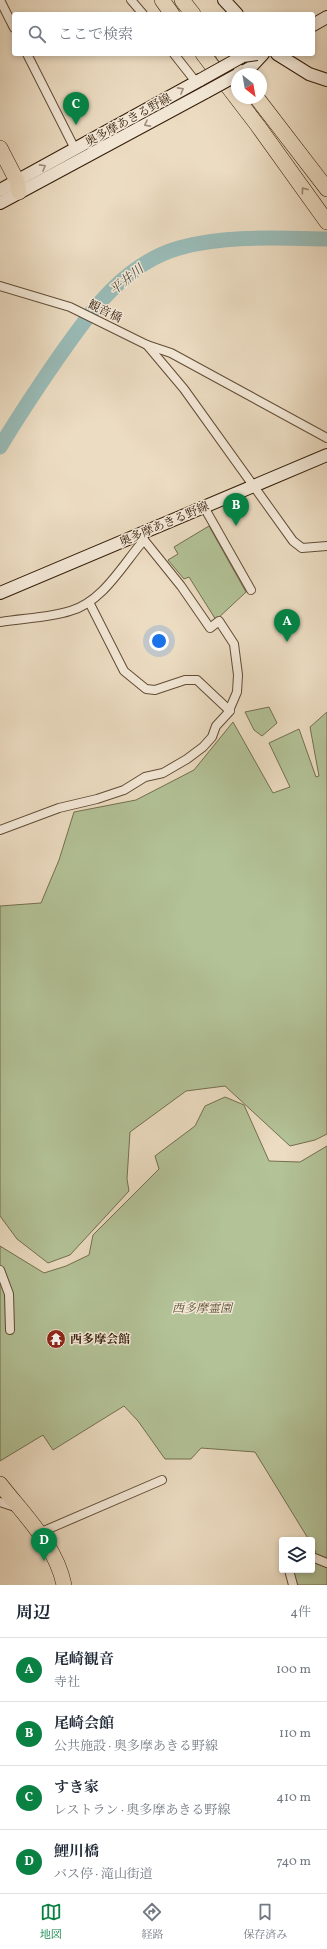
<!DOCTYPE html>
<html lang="ja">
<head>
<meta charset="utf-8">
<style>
	body { margin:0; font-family:Vollkorn,"Noto Serif JP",serif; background:#f2f2f3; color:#1f2937 }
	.controls { position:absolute; right:12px; bottom:12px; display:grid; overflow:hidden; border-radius:4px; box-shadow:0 2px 6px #0003 }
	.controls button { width:36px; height:36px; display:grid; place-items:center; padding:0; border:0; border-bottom:1px solid #e0e1e3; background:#fff; color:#1f2937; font:20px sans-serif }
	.compass { position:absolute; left:231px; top:68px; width:36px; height:36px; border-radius:50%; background:#fff; box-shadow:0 2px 6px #0003; rotate:149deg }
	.you { position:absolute; left:159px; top:641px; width:14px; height:14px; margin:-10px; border:3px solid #fff; border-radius:50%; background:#1a73e8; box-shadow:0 0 0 6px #1a73e833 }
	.badge { display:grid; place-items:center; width:26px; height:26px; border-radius:50%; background:#0b8043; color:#fff; font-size:13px; font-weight:700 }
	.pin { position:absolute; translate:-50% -33px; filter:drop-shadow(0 1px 2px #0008) }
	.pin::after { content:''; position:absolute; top:21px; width:14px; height:12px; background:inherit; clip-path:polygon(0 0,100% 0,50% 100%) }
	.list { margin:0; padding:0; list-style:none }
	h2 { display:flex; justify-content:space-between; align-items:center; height:52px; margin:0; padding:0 16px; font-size:17px }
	h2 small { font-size:13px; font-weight:400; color:#747a83 }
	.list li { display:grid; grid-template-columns:26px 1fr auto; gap:12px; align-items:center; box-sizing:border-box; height:64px; padding:0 16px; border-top:1px solid #e0e1e3 }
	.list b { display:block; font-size:15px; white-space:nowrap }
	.list p { margin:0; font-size:13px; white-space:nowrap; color:#747a83 }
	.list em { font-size:13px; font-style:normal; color:#747a83 }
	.icon { flex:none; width:22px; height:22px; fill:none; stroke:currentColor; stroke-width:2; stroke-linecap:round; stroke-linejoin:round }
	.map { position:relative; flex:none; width:327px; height:1585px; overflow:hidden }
	.search { position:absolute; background:#fff; box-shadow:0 2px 6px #0003; left:12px; right:12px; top:12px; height:44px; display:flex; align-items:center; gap:10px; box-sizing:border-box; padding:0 14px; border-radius:4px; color:#747a83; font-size:15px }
	.sheet { height:308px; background:#fff }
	nav { display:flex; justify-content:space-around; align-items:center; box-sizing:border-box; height:56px; border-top:1px solid #e0e1e3; background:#fff; font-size:11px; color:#747a83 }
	nav a { display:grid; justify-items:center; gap:2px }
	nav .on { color:#0b8043 }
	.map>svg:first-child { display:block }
	.green { fill:#b3c297; stroke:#736f4f }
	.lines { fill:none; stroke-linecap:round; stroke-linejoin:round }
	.river { stroke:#99bbb7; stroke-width:15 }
	.street-casing { stroke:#614c36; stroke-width:10 }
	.secondary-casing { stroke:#331c07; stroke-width:14 }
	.highway-casing { stroke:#331c07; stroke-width:16 }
	.street { stroke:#f3e8d7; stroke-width:8 }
	.secondary { stroke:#f3e8d7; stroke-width:12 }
	.highway { stroke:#ecdcc2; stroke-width:15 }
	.secondary-bridge-casing { stroke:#331c07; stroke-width:14; stroke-linecap:butt }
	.secondary-bridge { stroke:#f3e8d7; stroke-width:12 }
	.oneway { stroke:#9d8c79 }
	.oneway2 { stroke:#99866e }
	.labels { text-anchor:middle; stroke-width:3; stroke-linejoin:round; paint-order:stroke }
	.street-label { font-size:12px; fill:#331c07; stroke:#f3e8d7 }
	.park-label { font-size:12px; font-style:italic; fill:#594e32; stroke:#f3e8d7 }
	.poi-label { font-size:12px; font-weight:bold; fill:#331c07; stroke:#f3e8d7; text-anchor:start }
	.water-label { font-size:13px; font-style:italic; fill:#524c3c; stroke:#f3e8d7 }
</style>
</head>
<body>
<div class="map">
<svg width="327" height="1585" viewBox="0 0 327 1585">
	<rect width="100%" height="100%" fill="#ecdcc2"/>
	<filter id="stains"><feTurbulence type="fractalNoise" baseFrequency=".005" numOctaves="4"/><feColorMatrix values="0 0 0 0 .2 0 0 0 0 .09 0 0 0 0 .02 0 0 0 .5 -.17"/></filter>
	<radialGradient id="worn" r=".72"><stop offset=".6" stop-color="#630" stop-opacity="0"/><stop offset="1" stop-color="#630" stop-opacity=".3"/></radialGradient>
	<g class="green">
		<path d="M209 526 246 592 216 620 189 577 184 579 168 560 178 554 174 547Z"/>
		<path d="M269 707 277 723 262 736 254 730 245 712Z"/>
		<path d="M327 712V1134L315 1140 290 1146 225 1086 186 1091 130 1132 127 1179 129 1191 70 1255 48 1263 17 1239 0 1216V906L41 903 59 860 74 812 136 800 194 770 233 722 273 793 290 787 269 743 299 729 316 777 319 776 310 727Z"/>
		<path d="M225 1097 244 1105 269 1161 300 1162 327 1146V1585H297L291 1570H312V1554L316 1552 312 1546V1540H309L255 1452 201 1448 191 1459H165L138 1421 124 1406 53 1450 43 1435 0 1461V1246L44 1273 66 1266 89 1255 93 1235 159 1169 155 1156 195 1126 205 1106Z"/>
	</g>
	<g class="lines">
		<path class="river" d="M0 447C18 417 38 387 58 358 90 313 123 264 179 248 224 235 280 238 327 239"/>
		<g class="street-casing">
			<g id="street">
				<path d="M0 0 14 28"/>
				<path d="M131 0 143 14"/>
				<path d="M27 54 75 149"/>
				<path d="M174 54 196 82"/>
				<path d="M0 286 70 307 147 345 171 353 327 438"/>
				<path d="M147 345 184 389 293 541 302 548 327 546"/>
				<path d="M204 507 251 590"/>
				<path d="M89 602 124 671 146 689 155 690 185 680H197L230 711"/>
				<path d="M0 622C23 618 48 618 70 611 103 602 123 564 144 540L143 535"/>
				<path d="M0 830 59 808 97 799 124 790 145 777 163 773 187 759 203 747 212 737 216 726 228 713 237 692 238 675 234 644 219 621 210 628 181 586 144 540"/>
				<path d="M0 1270 9 1294 10 1330"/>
				<path d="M0 1502 18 1508"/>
				<path d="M39 1533 162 1480"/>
				<path d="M312 1557 327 1563"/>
				<path d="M289 1570 293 1585"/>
			</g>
		</g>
		<g class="secondary-casing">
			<g id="secondary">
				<path d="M224 0 237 14"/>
				<path d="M313 25 327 17"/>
				<path d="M277 54 309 74 327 80"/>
				<path d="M239 74 250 68 263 54"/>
				<path d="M0 190 200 80"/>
				<path d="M0 203 206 92"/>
				<path d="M0 593 327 455"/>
			</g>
		</g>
		<g class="highway-casing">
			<g id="highway">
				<path d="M162 0 172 14"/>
				<path d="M182 0 193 14"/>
				<path d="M203 54 258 126 327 222"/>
				<path d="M223 54 239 74"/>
				<path d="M257 98 327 189"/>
				<path d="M0 148 17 181 19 192"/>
				<path d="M0 1484C24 1515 56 1545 64 1585"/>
			</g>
		</g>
		<use href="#street" class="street"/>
		<use href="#secondary" class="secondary"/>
		<use href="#highway" class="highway"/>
		<g class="secondary-bridge-casing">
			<g id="secondary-bridge">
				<path d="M200 80 243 56 257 54"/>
				<path d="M206 92 237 75"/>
			</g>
		</g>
		<use href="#secondary-bridge" class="secondary-bridge"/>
	</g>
	<defs><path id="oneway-chevron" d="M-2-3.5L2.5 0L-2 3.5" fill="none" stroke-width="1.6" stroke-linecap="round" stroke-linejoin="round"/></defs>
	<g class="oneway">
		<use href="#oneway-chevron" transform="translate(181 90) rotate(-29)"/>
		<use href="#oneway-chevron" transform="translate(147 124) rotate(152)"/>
		<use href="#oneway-chevron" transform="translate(43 167) rotate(-29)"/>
	</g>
	<use class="oneway2" href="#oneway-chevron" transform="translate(304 190) rotate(-126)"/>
	<defs>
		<g id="temple-disc" transform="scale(1)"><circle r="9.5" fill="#8f2418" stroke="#f3e8d7"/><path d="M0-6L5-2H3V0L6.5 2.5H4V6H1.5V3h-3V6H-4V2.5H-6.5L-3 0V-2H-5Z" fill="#fff"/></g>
	</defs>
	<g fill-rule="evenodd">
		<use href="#temple-disc" x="56" y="1339"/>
	</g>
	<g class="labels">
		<g class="street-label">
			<text transform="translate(128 120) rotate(-29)" y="4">奥多摩あきる野線</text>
			<text transform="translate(105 311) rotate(26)" y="4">観音橋</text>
			<text transform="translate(164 524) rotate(-23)" y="4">奥多摩あきる野線</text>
		</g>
		<g class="park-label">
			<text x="202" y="1312">西多摩霊園</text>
		</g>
		<g class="poi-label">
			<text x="70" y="1343">西多摩会館</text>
		</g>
		<g class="water-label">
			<text transform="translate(126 279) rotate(-39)" y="5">平井川</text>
		</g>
	</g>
	<rect width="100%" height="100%" filter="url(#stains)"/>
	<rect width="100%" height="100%" fill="url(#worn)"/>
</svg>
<div class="controls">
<button><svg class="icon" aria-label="layers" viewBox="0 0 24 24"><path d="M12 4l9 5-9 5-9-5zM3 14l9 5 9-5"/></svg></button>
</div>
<svg class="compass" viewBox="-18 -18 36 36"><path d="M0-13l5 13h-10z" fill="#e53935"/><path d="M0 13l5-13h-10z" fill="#747a83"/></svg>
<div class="you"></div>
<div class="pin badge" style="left:287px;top:642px">A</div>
<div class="pin badge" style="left:236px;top:526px">B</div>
<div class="pin badge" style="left:76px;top:125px">C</div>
<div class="pin badge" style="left:44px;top:1561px">D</div>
<div class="search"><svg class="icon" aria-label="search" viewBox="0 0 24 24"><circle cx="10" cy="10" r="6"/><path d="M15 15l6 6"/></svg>ここで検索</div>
</div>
<section class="sheet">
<h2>周辺<small>4件</small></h2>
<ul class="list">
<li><span class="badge">A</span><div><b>尾崎観音</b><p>寺社</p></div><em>100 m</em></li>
<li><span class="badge">B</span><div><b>尾崎会館</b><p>公共施設 · 奥多摩あきる野線</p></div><em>110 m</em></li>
<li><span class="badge">C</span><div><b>すき家</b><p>レストラン · 奥多摩あきる野線</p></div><em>410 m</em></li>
<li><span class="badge">D</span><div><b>鯉川橋</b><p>バス停 · 滝山街道</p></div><em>740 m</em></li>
</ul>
</section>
<nav>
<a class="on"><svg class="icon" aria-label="map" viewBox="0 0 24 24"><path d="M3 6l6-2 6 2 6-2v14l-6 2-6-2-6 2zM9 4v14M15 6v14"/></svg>地図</a>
<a><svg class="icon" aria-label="directions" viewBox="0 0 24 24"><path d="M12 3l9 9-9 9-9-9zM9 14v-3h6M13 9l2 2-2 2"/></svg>経路</a>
<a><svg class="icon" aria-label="saved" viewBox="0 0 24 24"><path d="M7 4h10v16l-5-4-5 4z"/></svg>保存済み</a>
</nav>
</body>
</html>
